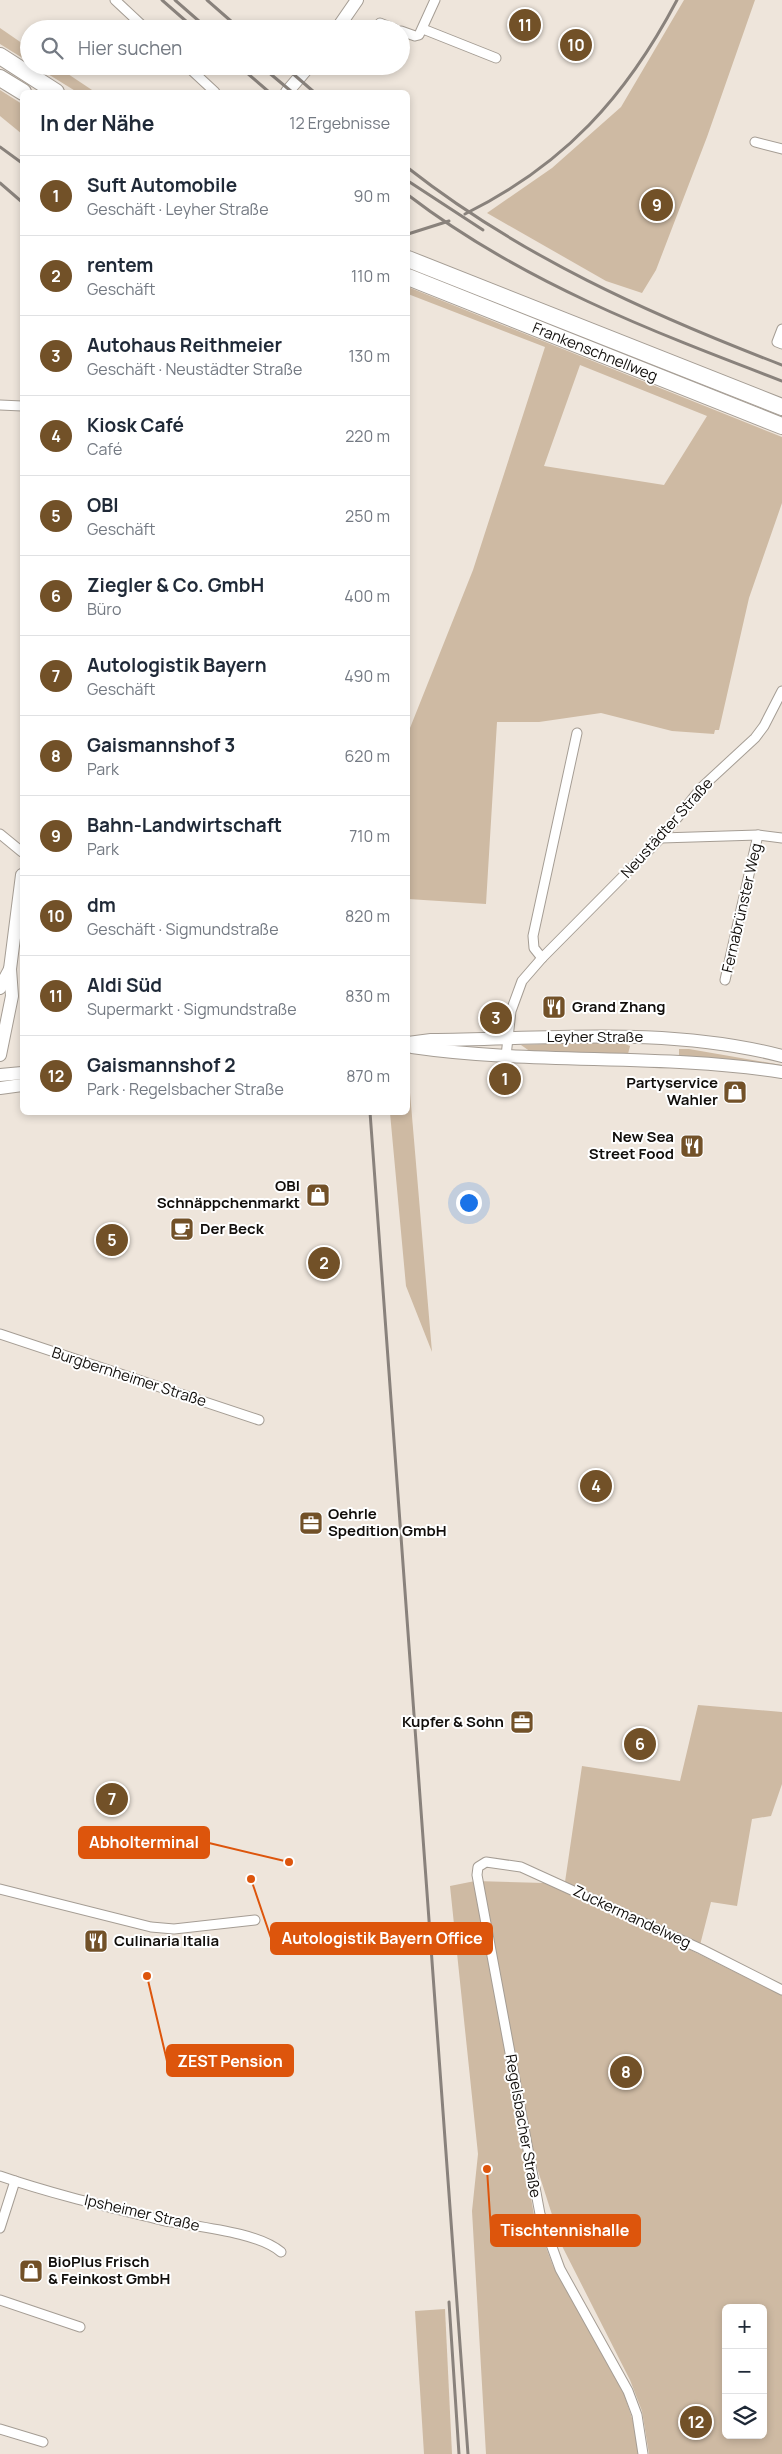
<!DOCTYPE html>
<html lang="de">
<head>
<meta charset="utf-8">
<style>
	body { margin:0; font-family:Manrope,sans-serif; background:#f2f2f3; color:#1f2937 }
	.controls { position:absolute; right:15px; bottom:15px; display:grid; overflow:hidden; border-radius:8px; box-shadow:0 2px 8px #0003 }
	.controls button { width:45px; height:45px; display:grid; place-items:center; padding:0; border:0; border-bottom:1px solid #e0e1e3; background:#fff; color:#1f2937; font:25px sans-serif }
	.you { position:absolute; left:468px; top:1202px; width:18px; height:18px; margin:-12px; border:4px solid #fff; border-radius:50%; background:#1a73e8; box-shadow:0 0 0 8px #1a73e833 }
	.badge { display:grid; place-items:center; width:32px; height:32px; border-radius:50%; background:#725128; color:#fff; font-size:16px; font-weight:700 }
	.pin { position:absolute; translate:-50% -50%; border:2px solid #fff; box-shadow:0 1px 5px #0006 }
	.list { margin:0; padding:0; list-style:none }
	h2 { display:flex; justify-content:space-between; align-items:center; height:65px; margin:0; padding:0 20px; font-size:21px }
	h2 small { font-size:16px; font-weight:400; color:#747a83 }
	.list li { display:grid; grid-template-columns:32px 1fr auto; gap:15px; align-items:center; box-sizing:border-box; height:80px; padding:0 20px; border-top:1px solid #e0e1e3 }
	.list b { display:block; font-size:19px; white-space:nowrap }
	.list p { margin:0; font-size:16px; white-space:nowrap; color:#747a83 }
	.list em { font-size:16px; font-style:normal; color:#747a83 }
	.icon { flex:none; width:28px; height:28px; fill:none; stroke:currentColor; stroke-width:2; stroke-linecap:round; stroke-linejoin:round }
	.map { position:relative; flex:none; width:782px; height:2454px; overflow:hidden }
	.search { position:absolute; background:#fff; box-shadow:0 2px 8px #0003; left:20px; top:20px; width:390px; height:55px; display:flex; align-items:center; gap:12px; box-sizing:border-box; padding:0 18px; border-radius:28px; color:#747a83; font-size:19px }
	.panel { position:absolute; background:#fff; box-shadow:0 2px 8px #0003; left:20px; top:90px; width:390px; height:1025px; border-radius:8px }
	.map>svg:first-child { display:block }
	.green { fill:#cebaa3; fill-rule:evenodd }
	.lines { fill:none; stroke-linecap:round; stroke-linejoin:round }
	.street-casing { stroke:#a59d94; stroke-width:11 }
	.secondary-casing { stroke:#a59d94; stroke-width:14 }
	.highway-casing { stroke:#a59d94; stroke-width:18 }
	.street { stroke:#fff; stroke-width:9 }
	.secondary { stroke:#fff; stroke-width:12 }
	.highway { stroke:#fff; stroke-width:16 }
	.rail { stroke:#89827c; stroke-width:3 }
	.labels { text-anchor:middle; stroke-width:4; stroke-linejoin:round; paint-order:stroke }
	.street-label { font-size:15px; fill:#110e0b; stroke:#fff }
	.poi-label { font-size:15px; font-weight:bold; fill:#110e0b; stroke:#fff; text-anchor:start }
	.leader { fill:none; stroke:#dd550c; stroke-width:2 }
	.callout-dot { fill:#dd550c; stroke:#fff; stroke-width:2 }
	.callout { fill:#dd550c; stroke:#dd550c; stroke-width:2 }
	.callout-label { font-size:16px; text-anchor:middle; font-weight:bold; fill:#fff }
</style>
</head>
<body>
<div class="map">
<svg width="782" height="2454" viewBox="0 0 782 2454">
	<rect width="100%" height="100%" fill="#eee5db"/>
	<g class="green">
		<path d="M684 0H755L707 137 656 270 642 293 606 281 487 213 552 168 621 107Z"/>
		<path d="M0 28 29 48V62L0 44Z"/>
		<path d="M35 66H56L95 92H77Z"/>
		<path d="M0 90 22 104V134L0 116Z"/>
		<path d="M408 287 782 437V503L749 598 719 730H715L714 734 672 731 601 713 539 722H497L486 904 408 899V733L473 570 545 347 408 294ZM580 365 707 416 664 485 544 466Z"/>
		<path d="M618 1041 630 1046 628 1054 531 1052 521 1045Z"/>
		<path d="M679 1049H689L782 1065V1068L679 1057Z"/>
		<path d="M408 1081H409L432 1352 406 1286 390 1113 408 1112Z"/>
		<path d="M698 1705 782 1712V1784L771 1816 752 1819 737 1906 711 1902 700 1945 565 1882 582 1766 680 1781Z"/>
		<path d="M475 1881 545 1883 644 1927 782 1995V2454H649L642 2411 630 2380 562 2246 531 2149 523 2153 534 2215 553 2266 624 2394 635 2427 638 2454H486L472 2211 478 2154 450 1886ZM726 2308H763V2435H726Z"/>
		<path d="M445 2309 452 2454H424L415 2311Z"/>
	</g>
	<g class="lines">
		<g class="street-casing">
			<g id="street">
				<path d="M115 0 146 29"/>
				<path d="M380 23 395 29"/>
				<path d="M423 29 496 58"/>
				<path d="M401 31 415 36 419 35 435 0"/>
				<path d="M187 66 215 92"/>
				<path d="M755 142 782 149"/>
				<path d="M782 329 777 342 782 344"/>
				<path d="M0 405 22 406"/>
				<path d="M0 834 22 852"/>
				<path d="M661 838 758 835 782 838"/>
				<path d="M542 958 534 948 533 936 577 733"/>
				<path d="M725 980 758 835"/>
				<path d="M506 1056 511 1011 522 981 542 958 661 838 702 787 755 738 764 726 782 691"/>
				<path d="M0 1334 259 1420"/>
				<path d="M0 1889 151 1927 174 1929 255 1920"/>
				<path d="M0 2176C52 2194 108 2207 161 2220 195 2227 256 2231 281 2252"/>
				<path d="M0 2228 15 2181"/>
				<path d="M0 2300 80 2327"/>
				<path d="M0 2429 43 2442"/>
				<path d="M643 2454 637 2415 628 2391 560 2269 540 2214 477 1875 478 1867 486 1862 521 1867 701 1949 782 1990"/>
			</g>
		</g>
		<g class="secondary-casing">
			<g id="secondary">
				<path d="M337 29 357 0"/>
				<path d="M287 92 309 66"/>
				<path d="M0 988 10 969"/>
				<path d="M408 1043 431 1040C548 1039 667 1026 782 1056"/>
				<path d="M412 1047C535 1065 659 1053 782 1072"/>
				<path d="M0 1055 12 996 10 969 22 875"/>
				<path d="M0 1075 22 1073"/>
				<path d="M0 1088 22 1085"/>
			</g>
		</g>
		<g class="highway-casing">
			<g id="highway">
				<path d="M0 56 56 92"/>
				<path d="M0 78 23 92"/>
				<path d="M408 259 782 407"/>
				<path d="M408 277 782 426"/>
			</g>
		</g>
		<use href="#street" class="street"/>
		<use href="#secondary" class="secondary"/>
		<use href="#highway" class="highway"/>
		<g class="rail">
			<path d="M162 0 195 29"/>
			<path d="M175 0 208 29"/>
			<path d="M207 0 240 29"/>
			<path d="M239 66 269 92"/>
			<path d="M261 66 292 92"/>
			<path d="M284 66 314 92"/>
			<path d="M0 147 22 163"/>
			<path d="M408 168C520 256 649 314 782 365"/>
			<path d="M408 181 483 230"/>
			<path d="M0 183 22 202"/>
			<path d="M408 195C520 281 651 331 782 381"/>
			<path d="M465 214C564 165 626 97 677 0"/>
			<path d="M408 234 449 221"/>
			<path d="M370 1112 468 2454"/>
			<path d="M449 2302 459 2454"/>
		</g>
	</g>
	<defs>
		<g id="restaurant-square" transform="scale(1.25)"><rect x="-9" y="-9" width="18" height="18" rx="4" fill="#725128" stroke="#fff"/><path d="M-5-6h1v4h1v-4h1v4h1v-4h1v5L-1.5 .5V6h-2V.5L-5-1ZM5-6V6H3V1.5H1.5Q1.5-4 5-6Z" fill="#fff"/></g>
		<g id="shop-square" transform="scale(1.25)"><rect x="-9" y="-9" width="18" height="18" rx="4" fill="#725128" stroke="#fff"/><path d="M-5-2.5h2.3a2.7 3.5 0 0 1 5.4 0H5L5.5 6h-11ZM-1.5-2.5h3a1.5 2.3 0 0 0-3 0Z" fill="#fff"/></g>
		<g id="cafe-square" transform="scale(1.25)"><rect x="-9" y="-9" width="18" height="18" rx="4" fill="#725128" stroke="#fff"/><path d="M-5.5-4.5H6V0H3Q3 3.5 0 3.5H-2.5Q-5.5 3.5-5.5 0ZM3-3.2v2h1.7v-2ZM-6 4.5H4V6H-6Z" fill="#fff"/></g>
		<g id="office-square" transform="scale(1.25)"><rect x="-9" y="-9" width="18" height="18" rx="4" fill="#725128" stroke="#fff"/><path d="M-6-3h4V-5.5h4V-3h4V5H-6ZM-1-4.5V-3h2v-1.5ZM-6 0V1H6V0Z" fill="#fff"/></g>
	</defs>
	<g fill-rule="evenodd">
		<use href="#restaurant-square" x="554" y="1007"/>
		<use href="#shop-square" x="735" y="1092"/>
		<use href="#restaurant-square" x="692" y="1146"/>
		<use href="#shop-square" x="318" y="1195"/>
		<use href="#cafe-square" x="182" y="1229"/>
		<use href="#office-square" x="311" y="1523"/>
		<use href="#office-square" x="522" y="1722"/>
		<use href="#restaurant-square" x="96" y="1941"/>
		<use href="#shop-square" x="31" y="2271"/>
	</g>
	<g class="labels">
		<g class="street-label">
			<text transform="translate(595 352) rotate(22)" y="5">Frankenschnellweg</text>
			<text transform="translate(667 828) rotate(-48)" y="5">Neustädter Straße</text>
			<text transform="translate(742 908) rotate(-77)" y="5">Fernabrünster Weg</text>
			<text x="595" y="1042">Leyher Straße</text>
			<text transform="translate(129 1377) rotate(18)" y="5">Burgbernheimer Straße</text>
			<text transform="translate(632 1917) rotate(25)" y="5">Zuckermandelweg</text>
			<text transform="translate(523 2126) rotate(80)" y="5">Regelsbacher Straße</text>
			<text transform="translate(142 2213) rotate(13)" y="5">Ipsheimer Straße</text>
		</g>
		<g class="poi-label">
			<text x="572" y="1012">Grand Zhang</text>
			<text x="718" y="1088" text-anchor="end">Partyservice<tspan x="718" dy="17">Wahler</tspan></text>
			<text x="674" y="1142" text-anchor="end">New Sea<tspan x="674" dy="17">Street Food</tspan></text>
			<text x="300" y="1191" text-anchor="end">OBI<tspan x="300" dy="17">Schnäppchenmarkt</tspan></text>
			<text x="200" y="1234">Der Beck</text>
			<text x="328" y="1519">Oehrle<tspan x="328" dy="17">Spedition GmbH</tspan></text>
			<text x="504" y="1727" text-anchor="end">Kupfer &amp; Sohn</text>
			<text x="114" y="1946">Culinaria Italia</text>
			<text x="48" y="2267">BioPlus Frisch<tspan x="48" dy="17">&amp; Feinkost GmbH</tspan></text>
		</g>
	</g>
	<path class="leader" d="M289 1862L209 1843M251 1879L271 1938M147 1976L167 2061M487 2169L491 2231"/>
	<g class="callout-dot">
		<circle cx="289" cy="1862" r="5"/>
		<circle cx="251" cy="1879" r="5"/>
		<circle cx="147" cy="1976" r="5"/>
		<circle cx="487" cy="2169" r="5"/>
	</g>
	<g class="callout">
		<rect x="79" y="1827" width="130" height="31" rx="5"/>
		<rect x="271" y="1923" width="221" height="31" rx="5"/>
		<rect x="167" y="2045" width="126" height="31" rx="5"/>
		<rect x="491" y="2215" width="149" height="31" rx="5"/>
	</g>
	<g class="callout-label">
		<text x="144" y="1848">Abholterminal</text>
		<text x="382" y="1944">Autologistik Bayern Office</text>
		<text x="230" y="2067">ZEST Pension</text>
		<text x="565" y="2236">Tischtennishalle</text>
	</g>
</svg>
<div class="controls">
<button>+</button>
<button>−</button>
<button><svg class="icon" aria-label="layers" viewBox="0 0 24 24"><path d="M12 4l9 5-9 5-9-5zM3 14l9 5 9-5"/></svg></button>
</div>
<div class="you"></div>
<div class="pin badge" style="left:505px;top:1079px">1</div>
<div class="pin badge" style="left:324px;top:1263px">2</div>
<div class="pin badge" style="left:496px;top:1018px">3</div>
<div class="pin badge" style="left:596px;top:1486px">4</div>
<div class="pin badge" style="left:112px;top:1240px">5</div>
<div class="pin badge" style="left:640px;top:1744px">6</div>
<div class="pin badge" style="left:112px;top:1799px">7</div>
<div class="pin badge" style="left:626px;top:2072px">8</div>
<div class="pin badge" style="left:657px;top:205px">9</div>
<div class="pin badge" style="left:576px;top:45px">10</div>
<div class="pin badge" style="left:525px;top:25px">11</div>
<div class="pin badge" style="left:696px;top:2422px">12</div>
<div class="search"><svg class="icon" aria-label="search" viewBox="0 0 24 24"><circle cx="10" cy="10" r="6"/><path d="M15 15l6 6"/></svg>Hier suchen</div>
<section class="panel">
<h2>In der Nähe<small>12 Ergebnisse</small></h2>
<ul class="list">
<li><span class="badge">1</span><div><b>Suft Automobile</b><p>Geschäft · Leyher Straße</p></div><em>90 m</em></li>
<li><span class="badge">2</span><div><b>rentem</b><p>Geschäft</p></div><em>110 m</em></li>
<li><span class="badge">3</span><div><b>Autohaus Reithmeier</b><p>Geschäft · Neustädter Straße</p></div><em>130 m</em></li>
<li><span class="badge">4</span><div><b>Kiosk Café</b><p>Café</p></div><em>220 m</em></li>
<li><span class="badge">5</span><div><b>OBI</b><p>Geschäft</p></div><em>250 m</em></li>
<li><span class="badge">6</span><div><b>Ziegler &amp; Co. GmbH</b><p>Büro</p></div><em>400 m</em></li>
<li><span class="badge">7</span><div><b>Autologistik Bayern</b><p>Geschäft</p></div><em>490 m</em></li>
<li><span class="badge">8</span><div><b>Gaismannshof 3</b><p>Park</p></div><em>620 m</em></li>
<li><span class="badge">9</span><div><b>Bahn-Landwirtschaft</b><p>Park</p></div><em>710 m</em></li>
<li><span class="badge">10</span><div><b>dm</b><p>Geschäft · Sigmundstraße</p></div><em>820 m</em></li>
<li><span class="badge">11</span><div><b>Aldi Süd</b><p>Supermarkt · Sigmundstraße</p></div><em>830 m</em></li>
<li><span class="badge">12</span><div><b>Gaismannshof 2</b><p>Park · Regelsbacher Straße</p></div><em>870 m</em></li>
</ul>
</section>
</div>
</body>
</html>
